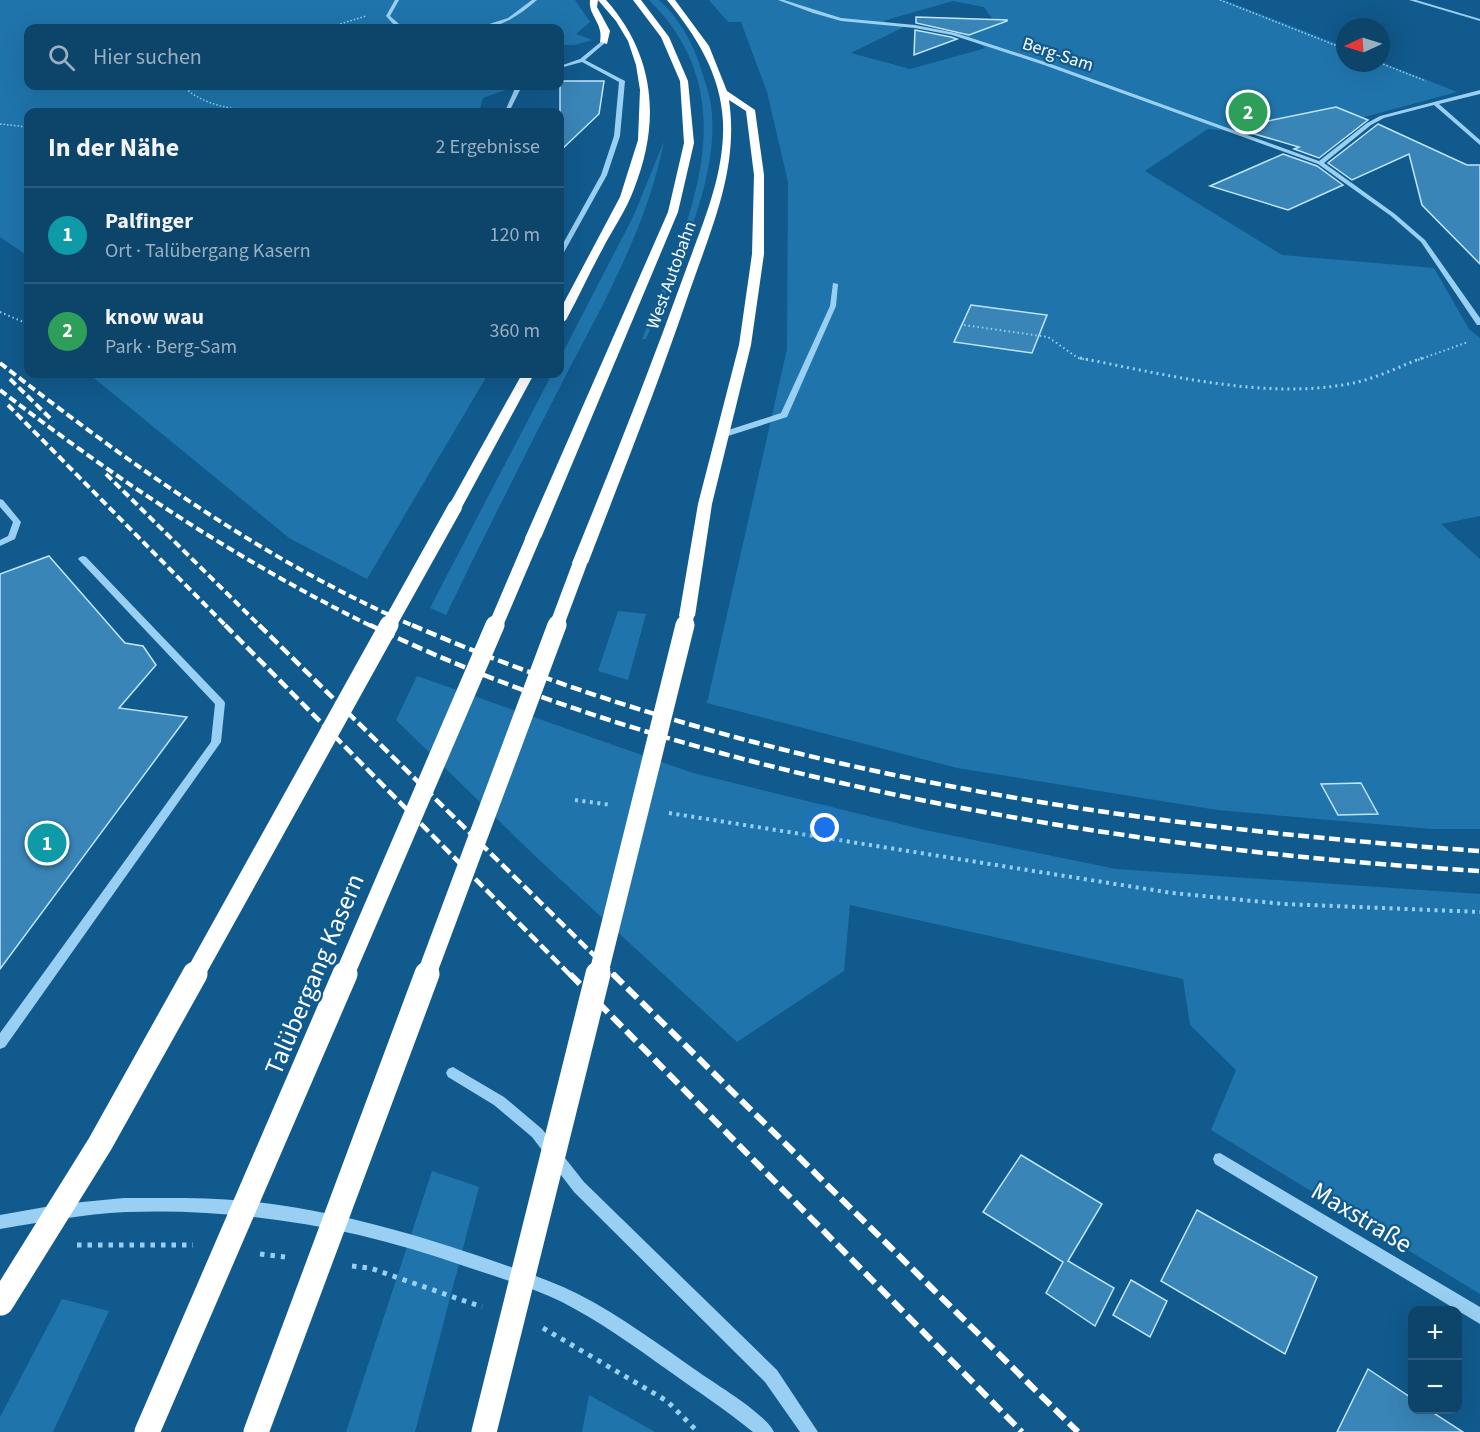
<!DOCTYPE html>
<html lang="de">
<head>
<meta charset="utf-8">
<style>
	body { margin:0; font-family:"Source Sans 3",sans-serif; background:#1b4e72; color:#f1f3f6 }
	.controls { position:absolute; right:18px; bottom:18px; display:grid; overflow:hidden; border-radius:12px; box-shadow:0 6px 24px #0002 }
	.controls button { width:54px; height:54px; display:grid; place-items:center; padding:0; border:0; border-bottom:2px solid #2d5c7e; background:#0d446a; color:#f1f3f6; font:30px sans-serif }
	.compass { position:absolute; left:1336px; top:18px; width:54px; height:54px; border-radius:50%; background:#0d446a; box-shadow:0 6px 24px #0002; rotate:266deg }
	.you { position:absolute; left:825px; top:828px; width:21px; height:21px; margin:-15px; border:4px solid #fff; border-radius:50%; background:#1a73e8; box-shadow:0 0 0 9px #1a73e833 }
	.badge { display:grid; place-items:center; width:39px; height:39px; border-radius:50%; background:#8abfa5; color:#fff; font-size:20px; font-weight:700 }
	.pin { position:absolute; translate:-50% -50%; border:3px solid #fff; box-shadow:0 2px 6px #0006 }
	.list { margin:0; padding:0; list-style:none }
	h2 { display:flex; justify-content:space-between; align-items:center; height:78px; margin:0; padding:0 24px; font-size:26px }
	h2 small { font-size:20px; font-weight:400; color:#9ab0c1 }
	.list li { display:grid; grid-template-columns:39px 1fr auto; gap:18px; align-items:center; box-sizing:border-box; height:96px; padding:0 24px; border-top:2px solid #2d5c7e }
	.list b { display:block; font-size:22px; white-space:nowrap }
	.list p { margin:0; font-size:20px; white-space:nowrap; color:#9ab0c1 }
	.list em { font-size:20px; font-style:normal; color:#9ab0c1 }
	.icon { flex:none; width:33px; height:33px; fill:none; stroke:currentColor; stroke-width:2; stroke-linecap:round; stroke-linejoin:round }
	.map { position:relative; flex:none; width:1480px; height:1432px; overflow:hidden }
	.search { position:absolute; background:#0d446a; box-shadow:0 6px 24px #0002; left:24px; top:24px; width:540px; height:66px; display:flex; align-items:center; gap:15px; box-sizing:border-box; padding:0 21px; border-radius:12px; color:#9ab0c1; font-size:22px }
	.panel { position:absolute; background:#0d446a; box-shadow:0 6px 24px #0002; left:24px; top:108px; width:540px; height:270px; border-radius:12px }
	.map>svg:first-child { display:block }
	.green { fill:#1f74ab; fill-rule:evenodd }
	.building { fill:#3985b7; stroke:#c0e5fd; stroke-width:1.5 }
	.lines { fill:none; stroke-linecap:round; stroke-linejoin:round }
	.path-far4 { stroke:#99cff2; stroke-width:1.5; stroke-dasharray:1.5 2; stroke-linecap:butt }
	.path-far3 { stroke:#99cff2; stroke-width:2; stroke-dasharray:1.5 3; stroke-linecap:butt }
	.path-far2 { stroke:#99cff2; stroke-width:3; stroke-dasharray:2 4; stroke-linecap:butt }
	.path-far1 { stroke:#99cff2; stroke-width:4; stroke-dasharray:3 4.5; stroke-linecap:butt }
	.path { stroke:#99cff2; stroke-width:5; stroke-dasharray:4.5 6; stroke-linecap:butt }
	.minor { fill:#99cff2; fill-rule:evenodd }
	.highway { fill:#fff; fill-rule:evenodd }
	.rail-far2 { stroke:#fff; stroke-width:4; stroke-dasharray:8 4; stroke-linecap:butt }
	.rail-far1 { stroke:#fff; stroke-width:4.5; stroke-dasharray:11 4.5; stroke-linecap:butt }
	.rail { stroke:#fff; stroke-width:6; stroke-dasharray:14 6; stroke-linecap:butt }
	.highway-bridge-far2 { stroke:#fff; stroke-width:14 }
	.highway-bridge-far1 { stroke:#fff; stroke-width:19 }
	.highway-bridge { stroke:#fff; stroke-width:25 }
	.labels { text-anchor:middle; stroke-width:4.5; stroke-linejoin:round; paint-order:stroke }
	.far-street-label { font-size:18px; fill:#fff; stroke:#115a8d }
	.near-street-label { font-size:26px; fill:#fff; stroke:#115a8d }
</style>
</head>
<body>
<div class="map">
<svg width="1480" height="1432" viewBox="0 0 1480 1432">
	<rect width="100%" height="100%" fill="#115a8d"/>
	<g class="green">
		<path d="M0 0H575L590 22 576 34 592 40 575 45H560V28H28V86H510L505 90 483 98 479 112H28V256L0 237Z"/>
		<path d="M649 0H659C679 18 693 43 701 69 704 79 708 89 710 100 724 173 674 272 646 339H642C686 227 752 101 649 0Z"/>
		<path d="M709 0H1225L1345 47V63L1381 62 1457 92 1350 121 1242 132 1208 129 1145 171 1282 255 1434 268 1469 329 1480 338V516L1441 524 1480 559V829H1432L1217 810 957 768 707 703 787 349 788 182 767 92 741 22H728ZM953 1 984 7 994 21 964 35 986 48 910 69 851 53 904 27 883 21Z"/>
		<path d="M664 141C648 224 605 301 566 375 525 455 485 534 446 615L430 608 552 374H560V358L634 215Z"/>
		<path d="M89 374H488L367 579 289 538Z"/>
		<path d="M618 611 646 614 628 680 598 671Z"/>
		<path d="M417 676 693 773 925 830 1116 869 1480 894V1294L1211 1130 1236 1070 1190 1025 1183 979 850 905 844 971 737 1042 535 856 396 720Z"/>
		<path d="M432 1171 479 1187 415 1432H346Z"/>
		<path d="M62 1299 109 1311 53 1432H0V1417Z"/>
		<path d="M589 1395 655 1432H582Z"/>
	</g>
	<g class="building">
		<path d="M916 17 1007 20V21L969 35 916 23Z"/>
		<path d="M915 30 951 37 957 39 914 55Z"/>
		<path d="M560 81H604L599 114 560 151Z"/>
		<path d="M1336 107 1368 120 1319 158 1294 149 1299 147 1234 128Z"/>
		<path d="M1378 124 1467 165H1480V264L1422 205 1409 154 1352 180 1328 163Z"/>
		<path d="M1283 154 1317 166 1343 185 1288 210 1210 186Z"/>
		<path d="M971 305 1047 315 1032 353 954 342Z"/>
		<path d="M49 556 125 643 143 646 156 665 119 708 187 717 0 969V574Z"/>
		<path d="M1361 783 1378 814 1338 815 1321 784Z"/>
		<path d="M1021 1155 1102 1204 1068 1261 1114 1288 1095 1326 1046 1293 1063 1262 983 1212Z"/>
		<path d="M1197 1210 1317 1277 1285 1354 1161 1281Z"/>
		<path d="M1131 1280 1167 1301 1150 1337 1113 1315Z"/>
		<path d="M1368 1369 1413 1399V1410H1429L1463 1432H1337Z"/>
	</g>
	<g class="lines">
		<g class="path-far4">
			<path d="M1220 0 1345 49"/>
			<path d="M327 28 366 16"/>
			<path d="M1380 63 1426 81"/>
			<path d="M183 86C212 115 266 111 304 112"/>
			<path d="M0 124 28 127"/>
		</g>
		<g class="path-far3">
			<path d="M0 312 28 324"/>
			<path d="M964 325 1048 337 1078 358 1088 360"/>
			<path d="M1418 360 1468 342"/>
		</g>
		<path class="path-far2" d="M1080 358C1163 374 1264 400 1348 384 1373 380 1398 367 1422 358"/>
		<g class="path-far1">
			<path d="M575 800 611 805"/>
			<path d="M669 813 1172 893 1284 904 1480 912"/>
		</g>
		<g class="path">
			<path d="M77 1245H193"/>
			<path d="M260 1254 285 1257"/>
			<path d="M352 1266 370 1268 482 1307"/>
			<path d="M543 1328 667 1401 698 1432"/>
		</g>
		<g class="minor">
			<path d="M395 0H399L390 16 399 24 414 27V28L395 26 386 16Z"/>
			<path d="M532 0H537C521 14 499 30 477 28L508 18Z"/>
			<path d="M778 0H784L841 18 915 25 956 33 1048 63 1319 161 1367 123 1380 116 1480 90V94L1439 104 1480 140V145L1434 105 1384 118 1371 125 1324 163 1395 214 1425 240 1480 318V325H1477L1421 242 1391 216 1318 164 1044 65 952 35 915 28 841 21 813 13Z"/>
			<path d="M1409 0H1416L1480 19V21Z"/>
			<path d="M602 41 606 42 585 60 625 81 620 136 607 175 563 254 560 256V249L601 175 614 136 619 82 582 62 560 68V66L580 59Z"/>
			<path d="M516 86H522L511 108 506 109Z"/>
			<path d="M833 283 838 284 836 306 787 417 725 437H719V433L781 413 830 306Z"/>
			<path d="M0 499 3 500 21 522 15 539 0 546V540L8 536 13 522 0 507Z"/>
			<path d="M83 556 86 557 224 701 225 703 221 742 5 1047 0 1049V1033L211 742 215 704 80 561 78 559 80 557Z"/>
			<path d="M453 1067 504 1097 542 1129 584 1182 777 1370 818 1432H800L765 1382 574 1192 532 1137 494 1105 448 1077 446 1073 448 1069Z"/>
			<path d="M1220 1153 1480 1307V1324L1215 1164 1213 1159 1215 1154Z"/>
			<path d="M124 1198C165 1198 206 1197 246 1201 325 1209 401 1230 476 1255 510 1267 546 1278 578 1294 621 1316 661 1346 700 1373 717 1385 767 1415 774 1432H753C726 1410 697 1391 669 1371 634 1346 599 1321 562 1302 531 1287 497 1277 464 1266 355 1227 242 1208 126 1212 83 1214 42 1222 0 1229V1215L62 1204Z"/>
		</g>
		<g class="highway">
			<path d="M590 0H598L597 7 610 31 607 44 600 42C604 23 588 16 590 0Z"/>
			<path d="M598 0H606C655 55 661 121 634 189 626 211 612 230 602 250 589 273 579 297 566 320L560 324V310L620 197 638 140 640 90 636 65 628 41 616 21Z"/>
			<path d="M633 0H641L669 37 688 81 694 143 678 212 541 538 533 543 525 538 668 212 684 143 680 81 661 37Z"/>
			<path d="M667 0H675L709 46 727 91 755 110 764 175V254L751 345 712 504 695 616 687 621 679 616 698 504 739 345 752 254 754 175 746 111 729 100C739 168 712 227 690 290 659 382 623 472 588 563L580 568 572 563C611 467 649 372 684 275 702 225 725 175 723 122 721 74 696 36 667 0Z"/>
			<path d="M522 374H534L462 507 455 511 450 510 448 507Z"/>
		</g>
		<g class="rail-far2">
			<path d="M0 363C130 464 264 561 416 627"/>
			<path d="M10 379 53 421"/>
			<path d="M0 390C117 480 240 562 373 627"/>
			<path d="M8 405 227 627"/>
			<path d="M106 474 261 627"/>
		</g>
		<g class="rail-far1">
			<path d="M225 625 571 976"/>
			<path d="M259 625 615 976"/>
			<path d="M370 625C519 697 676 745 837 782 1049 830 1263 858 1480 871"/>
			<path d="M412 625C750 772 1115 825 1480 851"/>
		</g>
		<g class="rail">
			<path d="M570 974 1022 1432"/>
			<path d="M613 974 1078 1432"/>
		</g>
		<g class="highway-bridge-far2">
			<path d="M388 627 455 507"/>
			<path d="M495 627 533 538"/>
			<path d="M556 627 580 563"/>
			<path d="M684 627 687 616"/>
		</g>
		<g class="highway-bridge-far1">
			<path d="M194 976 389 625"/>
			<path d="M344 976 495 625"/>
			<path d="M426 976 557 625"/>
			<path d="M598 976 685 625"/>
		</g>
		<g class="highway-bridge">
			<path d="M1 1303 100 1144 195 974"/>
			<path d="M147 1432 345 974"/>
			<path d="M256 1432 427 974"/>
			<path d="M484 1432 598 974"/>
		</g>
	</g>
	<g class="labels">
		<g class="far-street-label">
			<text transform="translate(1058 54) rotate(18)" y="6">Berg-Sam</text>
			<text transform="translate(671 275) rotate(-70)" y="6">West Autobahn</text>
		</g>
		<g class="near-street-label">
			<text transform="translate(314 974) rotate(-67)" y="9">Talübergang Kasern</text>
			<text transform="translate(1362 1217) rotate(31)" y="9">Maxstraße</text>
		</g>
	</g>
</svg>
<div class="controls">
<button>+</button>
<button>−</button>
</div>
<svg class="compass" viewBox="-18 -18 36 36"><path d="M0-13l5 13h-10z" fill="#e53935"/><path d="M0 13l5-13h-10z" fill="#9ab0c1"/></svg>
<div class="you"></div>
<div class="pin badge" style="left:47px;top:843px;background:#0f9aa8">1</div>
<div class="pin badge" style="left:1248px;top:112px;background:#2e9e5b">2</div>
<div class="search"><svg class="icon" aria-label="search" viewBox="0 0 24 24"><circle cx="10" cy="10" r="6"/><path d="M15 15l6 6"/></svg>Hier suchen</div>
<section class="panel">
<h2>In der Nähe<small>2 Ergebnisse</small></h2>
<ul class="list">
<li><span class="badge" style="background:#0f9aa8">1</span><div><b>Palfinger</b><p>Ort · Talübergang Kasern</p></div><em>120 m</em></li>
<li><span class="badge" style="background:#2e9e5b">2</span><div><b>know wau</b><p>Park · Berg-Sam</p></div><em>360 m</em></li>
</ul>
</section>
</div>
</body>
</html>
